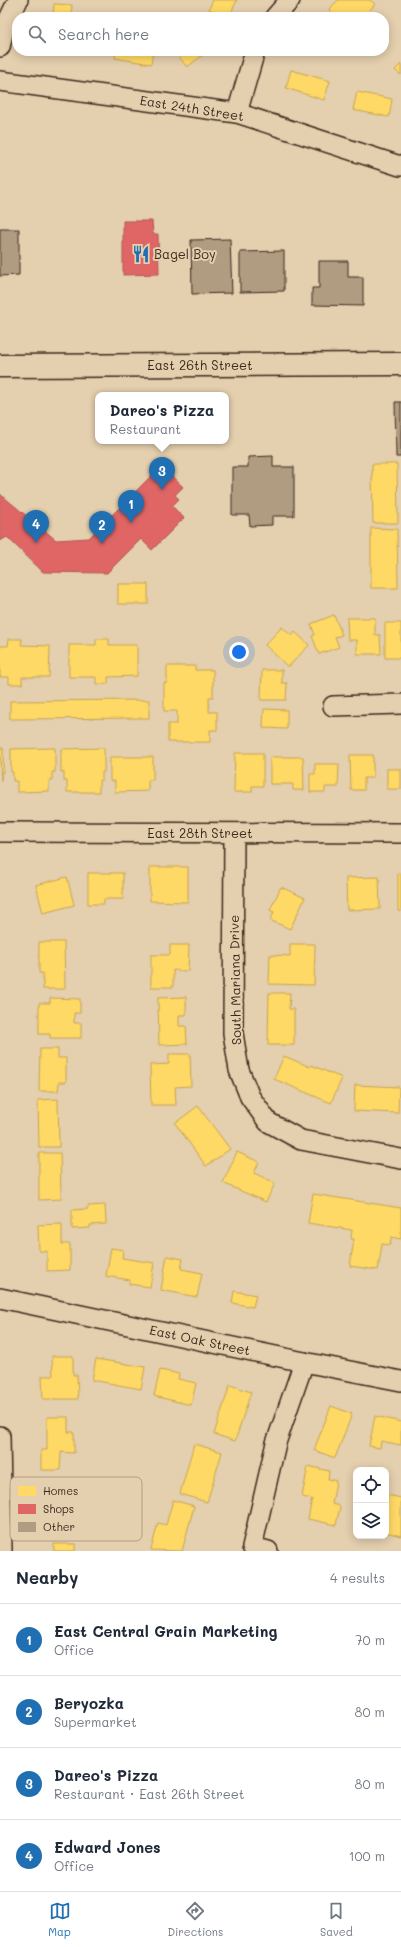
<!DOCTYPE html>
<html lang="en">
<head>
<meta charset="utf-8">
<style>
	body { margin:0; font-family:Mali,sans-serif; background:#f6f6f7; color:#1f2937 }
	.controls { position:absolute; right:12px; bottom:12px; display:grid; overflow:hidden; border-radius:8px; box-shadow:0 2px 10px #0003 }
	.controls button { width:36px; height:36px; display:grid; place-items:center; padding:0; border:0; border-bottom:1px solid #e0e1e3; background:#fff; color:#1f2937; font:20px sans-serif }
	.you { position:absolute; left:239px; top:652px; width:14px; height:14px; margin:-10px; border:3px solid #fff; border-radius:50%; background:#1a73e8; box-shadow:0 0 0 6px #1a73e833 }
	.badge { display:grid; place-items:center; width:26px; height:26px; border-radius:50%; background:#1f6fb2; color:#fff; font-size:13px; font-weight:700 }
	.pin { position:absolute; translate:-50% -33px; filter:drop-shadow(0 1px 2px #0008) }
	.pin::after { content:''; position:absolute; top:21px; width:14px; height:12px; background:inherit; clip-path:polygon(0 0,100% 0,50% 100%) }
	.popup { position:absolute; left:95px; top:392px; width:134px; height:52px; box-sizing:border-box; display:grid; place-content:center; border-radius:8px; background:#fff; filter:drop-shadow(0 1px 3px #0005); font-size:13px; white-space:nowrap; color:#747a83 }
	.popup b { font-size:15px; color:#1f2937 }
	.popup::after { content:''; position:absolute; left:50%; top:100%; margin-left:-8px; border:8px solid transparent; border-top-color:#fff }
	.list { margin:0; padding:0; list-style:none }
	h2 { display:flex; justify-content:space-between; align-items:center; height:52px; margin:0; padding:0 16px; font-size:17px }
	h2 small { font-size:13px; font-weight:400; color:#747a83 }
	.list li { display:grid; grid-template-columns:26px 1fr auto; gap:12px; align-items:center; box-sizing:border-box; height:72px; padding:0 16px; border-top:1px solid #e0e1e3 }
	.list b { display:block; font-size:15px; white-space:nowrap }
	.list p { margin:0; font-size:13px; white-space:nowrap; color:#747a83 }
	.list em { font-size:13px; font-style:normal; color:#747a83 }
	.icon { flex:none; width:22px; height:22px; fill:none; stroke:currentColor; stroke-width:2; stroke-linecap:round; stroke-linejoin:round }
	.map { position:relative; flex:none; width:401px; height:1551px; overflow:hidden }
	.search { position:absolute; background:#fff; box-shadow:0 2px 10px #0003; left:12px; right:12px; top:12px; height:44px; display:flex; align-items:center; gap:10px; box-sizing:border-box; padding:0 14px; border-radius:16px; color:#747a83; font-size:15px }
	.sheet { height:340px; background:#fff }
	nav { display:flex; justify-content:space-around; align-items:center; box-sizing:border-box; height:56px; border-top:1px solid #e0e1e3; background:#fff; font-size:11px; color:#747a83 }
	nav a { display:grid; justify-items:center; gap:2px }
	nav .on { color:#1f6fb2 }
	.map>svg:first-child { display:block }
	.homes { fill:#ffd966; stroke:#c4a450 }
	.shops { fill:#e06666; stroke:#ae5450 }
	.building { fill:#b09c81; stroke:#3b2a1e }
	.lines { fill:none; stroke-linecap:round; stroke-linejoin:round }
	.minor-casing { stroke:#3b2a1e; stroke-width:22 }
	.secondary-casing { stroke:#3b2a1e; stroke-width:25 }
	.minor { stroke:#e4cfae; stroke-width:19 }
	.secondary { stroke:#e4cfae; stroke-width:22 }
	.labels { text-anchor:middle; stroke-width:4; stroke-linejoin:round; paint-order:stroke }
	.street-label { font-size:13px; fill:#3b2a1e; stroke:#e4cfae }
	.poi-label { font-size:13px; fill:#3b2a1e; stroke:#e4cfae; text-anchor:start }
	.key { fill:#e4cfae; stroke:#b19e83; stroke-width:1 }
	.key-label { font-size:11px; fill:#3b2a1e }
</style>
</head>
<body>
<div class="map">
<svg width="401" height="1551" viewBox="0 0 401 1551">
	<rect width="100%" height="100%" fill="#e4cfae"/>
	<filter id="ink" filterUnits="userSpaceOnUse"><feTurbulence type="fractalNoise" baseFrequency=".025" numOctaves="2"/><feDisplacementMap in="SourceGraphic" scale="8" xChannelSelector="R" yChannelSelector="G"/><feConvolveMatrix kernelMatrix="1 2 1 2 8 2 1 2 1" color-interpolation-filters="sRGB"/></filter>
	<g filter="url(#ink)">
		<g class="homes">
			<path d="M213 0H237L229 17H225L209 9Z"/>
			<path d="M338 0H370L375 4 364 17H336L329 10Z"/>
			<path d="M54 4 72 5 71 17H53Z"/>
			<path d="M116 51H153L151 64 115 58Z"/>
			<path d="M177 51H208L187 67 175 52Z"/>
			<path d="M401 64V75L395 70Z"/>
			<path d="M291 70 330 81 324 100 286 88Z"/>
			<path d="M357 92 392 99 389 117 353 110Z"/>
			<path d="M372 464H397L398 523H373Z"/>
			<path d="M371 528 397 529 398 588H371Z"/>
			<rect x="118" y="584" width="30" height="20"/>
			<path d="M334 615 342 635 335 637 339 647 319 654 312 636 315 635 311 624Z"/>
			<path d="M347 618H375V635H380L381 654H357V640H348Z"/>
			<path d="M385 623H401V668L400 658H385Z"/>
			<path d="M282 627 292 636 295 632 309 645 288 667 265 645Z"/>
			<path d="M9 639H22L21 645 50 646 49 677H22V684H9V677H0V646H8Z"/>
			<path d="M96 639H109V645H137V676L108 677V684H96V677H69V645H96Z"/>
			<path d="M167 666H195V670H213V697H209V712H217V730H210V742H168V724H177V711H164V683H167Z"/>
			<path d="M262 670H282V683H287L286 700H261Z"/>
			<path d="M149 700V718L10 719V701Z"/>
			<path d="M264 709 287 710V729L263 728Z"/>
			<path d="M0 748H3V772H1V781Z"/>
			<path d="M55 748V772H52V780H49V791L17 792V781H13V772H11V749Z"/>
			<path d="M104 748V772H102V780H99V792H67V781H64V772H61V749Z"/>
			<path d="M235 753H263V786H252V792H234Z"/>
			<path d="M350 755H373V778H364V790H351Z"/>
			<path d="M110 757H153V780H148V791L115 792V781H110Z"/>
			<path d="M270 757H303L304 790H293V784H270Z"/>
			<path d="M315 764H339L338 787H325V792H310V774H315Z"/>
			<rect x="387" y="769" width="14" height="20"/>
			<path d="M150 867H188V902L150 901Z"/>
			<path d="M88 873H123V899H104V904H88Z"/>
			<path d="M401 873V911H398V874Z"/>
			<path d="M67 877 74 905 43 913 36 885Z"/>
			<path d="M379 877 380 909 347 910 346 878Z"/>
			<path d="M281 887 305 898 290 929 270 920 274 912 270 910Z"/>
			<path d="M39 942H64L65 989H43V973H39Z"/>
			<path d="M290 944H315L314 985 269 984 270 955 290 956Z"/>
			<path d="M170 945H189L188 971 173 970V987H151V955H170Z"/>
			<path d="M269 993H290L289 1009H294V1045H268Z"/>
			<path d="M186 997V1015H179V1026H186L187 1044 159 1045 158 998Z"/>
			<path d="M50 998 80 999V1013H74V1023H81V1038H50V1034H39V1003H50Z"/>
			<path d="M40 1049H58V1058H66V1082H59L58 1091H39Z"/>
			<path d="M169 1054H190L191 1086 175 1087 176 1105H151L150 1065 169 1064Z"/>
			<path d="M284 1056 310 1067 311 1065 342 1078 331 1103 274 1079Z"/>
			<path d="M355 1085 399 1087 398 1113 354 1111Z"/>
			<path d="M58 1099 59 1147H39L38 1100Z"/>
			<path d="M198 1106 230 1149 206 1166 175 1123Z"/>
			<path d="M237 1152 259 1162 254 1173 275 1183 266 1202 223 1183Z"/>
			<path d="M39 1153H60L61 1199 39 1200Z"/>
			<path d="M313 1194 401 1208V1239L391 1237 390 1245 382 1244 378 1270 350 1266 354 1239H351L352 1230 308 1223Z"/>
			<path d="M105 1205 106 1224 90 1225V1228L72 1229V1210L88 1209V1206Z"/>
			<path d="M62 1224V1244H70V1270L47 1271V1251H39L38 1225Z"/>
			<path d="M111 1248 123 1250 122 1258 154 1263 150 1287 129 1284 130 1280 106 1276Z"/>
			<path d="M167 1256 183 1259 181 1269 202 1273 197 1297 161 1290Z"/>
			<path d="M234 1291 256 1295 253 1307 232 1303Z"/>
			<path d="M52 1356H73V1375H77L78 1399H43L42 1376H53Z"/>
			<path d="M96 1359 145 1367 141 1389 92 1380Z"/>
			<path d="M160 1370 179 1374 178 1379 196 1383 191 1405 154 1396Z"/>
			<path d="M230 1385 251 1392 235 1441 214 1434Z"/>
			<path d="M331 1406 352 1414 335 1458 314 1450Z"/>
			<path d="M375 1416 401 1422V1445L381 1441 380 1448 369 1446Z"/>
			<path d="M47 1417H68V1432H74V1453L61 1452 60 1470H41V1450H47Z"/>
			<path d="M194 1444 222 1452 207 1502 180 1494Z"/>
			<path d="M308 1466 329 1471 328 1479 336 1481 332 1504 340 1506 336 1525 308 1519 312 1499 302 1497Z"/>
			<path d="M72 1480 73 1523H54V1504H42V1481Z"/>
			<path d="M388 1495 401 1498V1536L386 1532V1503Z"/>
			<path d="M173 1500 194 1506 182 1551 151 1550 158 1523 166 1525Z"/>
			<rect x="54" y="1544" width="21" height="7"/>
		</g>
		<g class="shops">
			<path d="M123 221H152L153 234H158L159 274 123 275Z"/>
			<path d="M161 466 183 487 175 495 179 499 172 506 184 518 152 550 141 539 107 573 43 572 7 537 0 541V494L56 540 89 538Z"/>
		</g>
		<g class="building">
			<path d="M0 229H19V275L0 276Z"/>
			<path d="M230 239 232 293 192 294 191 240Z"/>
			<path d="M284 251V291L240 292V252Z"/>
			<path d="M319 261H348V277H363V306L312 305V288H319Z"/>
			<path d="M395 402H401V457H396Z"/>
			<path d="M273 456V467H294V516H272V525L250 526 249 515H232V467H248V457Z"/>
		</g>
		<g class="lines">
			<g class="minor-casing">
				<g id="minor">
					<path d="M275 17 290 0"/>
					<path d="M0 47 4 29 18 0"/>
					<path d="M0 81 237 113 400 166 401 165"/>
					<path d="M237 113 255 51"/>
					<path d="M333 706 401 704"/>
					<path d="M0 832 401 833"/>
					<path d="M234 834 233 1033 239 1070 250 1097 268 1122 301 1140 401 1159"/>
					<path d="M0 1298 304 1362 401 1381"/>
					<path d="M0 1436 2 1551"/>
					<path d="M268 1551 252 1547 276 1443 304 1362"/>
				</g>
			</g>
			<g class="secondary-casing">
				<path id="secondary" d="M0 366 401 364"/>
			</g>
			<use href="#minor" class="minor"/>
			<use href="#secondary" class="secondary"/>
		</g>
	</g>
	<defs>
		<g id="restaurant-bare" transform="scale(1.38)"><path d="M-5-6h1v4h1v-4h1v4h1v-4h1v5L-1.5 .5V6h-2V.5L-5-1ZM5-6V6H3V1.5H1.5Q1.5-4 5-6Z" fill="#1f6fb2" stroke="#e4cfae" stroke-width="2.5" paint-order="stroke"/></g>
	</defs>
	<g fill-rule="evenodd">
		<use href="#restaurant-bare" x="141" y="254"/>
	</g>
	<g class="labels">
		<g class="street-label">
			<text transform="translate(192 108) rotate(9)" y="5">East 24th Street</text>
			<text x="200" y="370">East 26th Street</text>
			<text x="200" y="838">East 28th Street</text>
			<text transform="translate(235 980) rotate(-91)" y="5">South Mariana Drive</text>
			<text transform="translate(200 1340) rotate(12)" y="5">East Oak Street</text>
		</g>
		<g class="poi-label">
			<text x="154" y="259">Bagel Boy</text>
		</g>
	</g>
	<rect x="10" y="1477" width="132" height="64" rx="6" class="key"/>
	<rect x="18" y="1486" width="18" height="10" fill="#ffd966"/>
	<rect x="18" y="1504" width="18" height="10" fill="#e06666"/>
	<rect x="18" y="1522" width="18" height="10" fill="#b09c81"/>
	<g class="key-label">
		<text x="43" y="1495">Homes</text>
		<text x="43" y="1513">Shops</text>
		<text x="43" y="1531">Other</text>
	</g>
</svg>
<div class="controls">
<button><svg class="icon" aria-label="locate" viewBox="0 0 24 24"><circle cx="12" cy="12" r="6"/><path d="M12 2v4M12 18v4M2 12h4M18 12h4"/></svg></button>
<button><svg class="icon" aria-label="layers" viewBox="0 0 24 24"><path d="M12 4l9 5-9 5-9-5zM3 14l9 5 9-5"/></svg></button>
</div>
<div class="you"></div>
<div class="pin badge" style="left:131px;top:523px">1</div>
<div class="pin badge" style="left:102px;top:544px">2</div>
<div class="pin badge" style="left:162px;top:490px">3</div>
<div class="popup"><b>Dareo's Pizza</b>Restaurant</div>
<div class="pin badge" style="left:36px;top:543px">4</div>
<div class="search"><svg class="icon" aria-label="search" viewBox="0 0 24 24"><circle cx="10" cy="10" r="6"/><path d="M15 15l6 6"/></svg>Search here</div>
</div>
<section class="sheet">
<h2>Nearby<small>4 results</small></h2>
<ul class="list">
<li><span class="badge">1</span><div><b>East Central Grain Marketing</b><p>Office</p></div><em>70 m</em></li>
<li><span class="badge">2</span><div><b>Beryozka</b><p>Supermarket</p></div><em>80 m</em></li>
<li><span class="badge">3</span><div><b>Dareo's Pizza</b><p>Restaurant · East 26th Street</p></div><em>80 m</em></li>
<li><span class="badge">4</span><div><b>Edward Jones</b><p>Office</p></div><em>100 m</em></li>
</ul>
</section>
<nav>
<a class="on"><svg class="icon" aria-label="map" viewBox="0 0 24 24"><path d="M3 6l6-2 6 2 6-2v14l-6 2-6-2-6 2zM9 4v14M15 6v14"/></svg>Map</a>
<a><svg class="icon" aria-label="directions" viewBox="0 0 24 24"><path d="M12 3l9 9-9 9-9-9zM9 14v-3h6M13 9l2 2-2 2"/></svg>Directions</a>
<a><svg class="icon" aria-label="saved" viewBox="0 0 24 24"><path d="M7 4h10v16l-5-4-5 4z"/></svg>Saved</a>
</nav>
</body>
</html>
